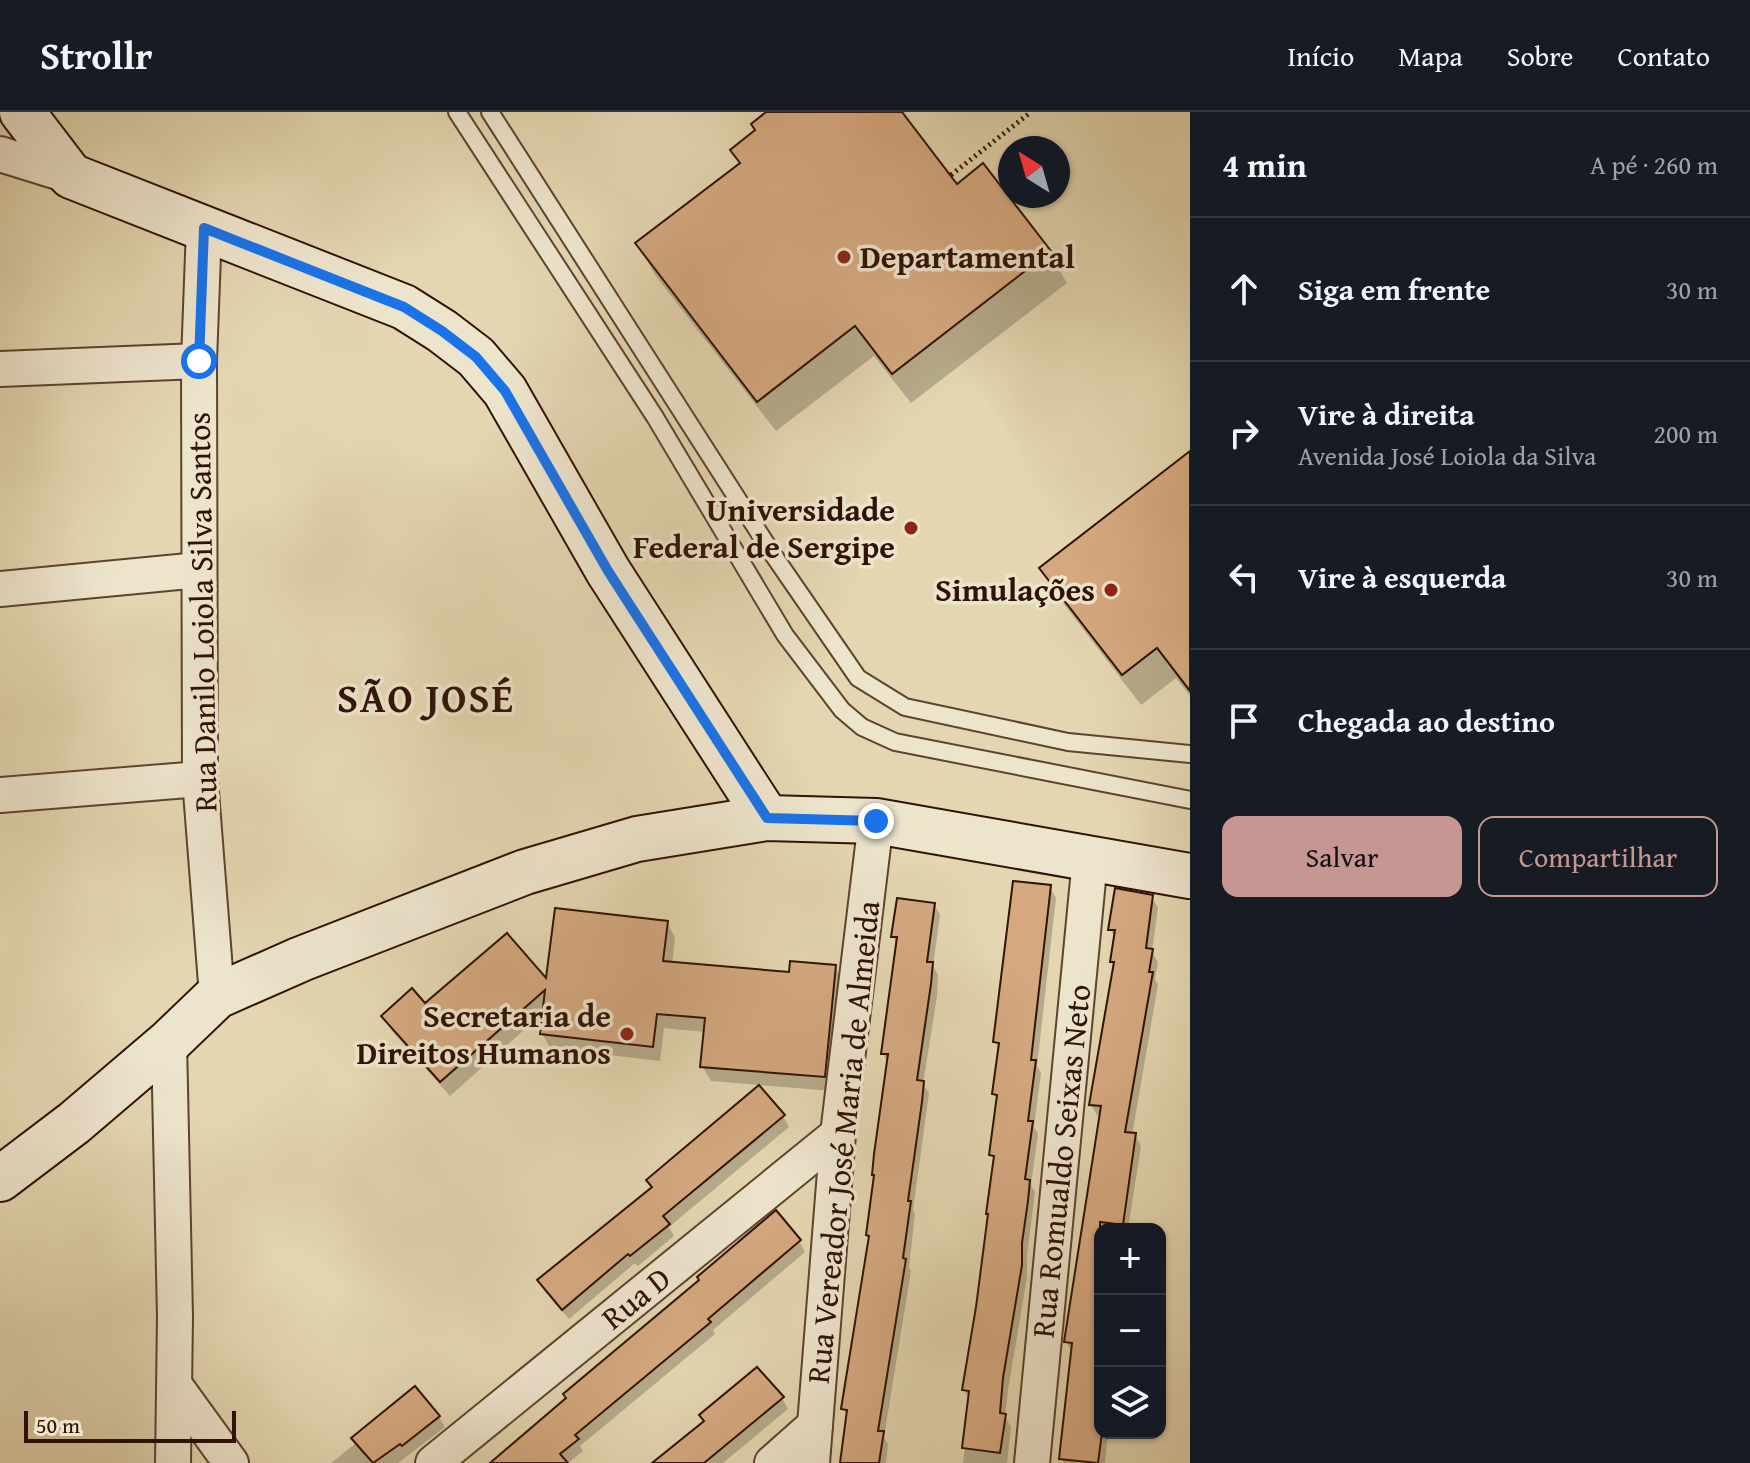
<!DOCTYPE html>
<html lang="pt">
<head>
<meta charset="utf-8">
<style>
	body { margin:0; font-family:"Gentium Book Plus",serif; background:#242831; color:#f1f3f6 }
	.controls { position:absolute; right:24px; bottom:24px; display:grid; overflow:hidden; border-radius:16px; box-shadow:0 2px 6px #0004 }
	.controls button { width:72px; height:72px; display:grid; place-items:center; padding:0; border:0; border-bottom:2px solid #363941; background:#171b24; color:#f1f3f6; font:40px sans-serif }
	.compass { position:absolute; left:998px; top:24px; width:72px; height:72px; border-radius:50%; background:#171b24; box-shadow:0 2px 6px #0004; rotate:323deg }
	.scale { position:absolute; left:24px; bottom:20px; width:212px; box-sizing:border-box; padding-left:8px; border:4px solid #301206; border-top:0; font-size:22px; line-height:28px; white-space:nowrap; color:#301206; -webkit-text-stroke:6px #ede4cc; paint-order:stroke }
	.stop { position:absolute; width:24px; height:24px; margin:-18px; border:6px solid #1a73e8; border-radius:50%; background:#fff }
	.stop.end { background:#1a73e8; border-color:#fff; box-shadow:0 2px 8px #0008 }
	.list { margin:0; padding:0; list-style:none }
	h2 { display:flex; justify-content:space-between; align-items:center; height:104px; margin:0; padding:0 32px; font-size:34px }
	h2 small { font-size:26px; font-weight:400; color:#9ea1a6 }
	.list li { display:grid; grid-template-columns:52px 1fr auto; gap:24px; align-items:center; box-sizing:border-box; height:144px; padding:0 32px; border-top:2px solid #363941 }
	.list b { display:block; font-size:30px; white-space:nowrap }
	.list p { margin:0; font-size:26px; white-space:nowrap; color:#9ea1a6 }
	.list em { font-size:26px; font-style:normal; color:#9ea1a6 }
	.actions { display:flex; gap:16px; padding:24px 32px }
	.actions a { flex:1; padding:18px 0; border:2px solid #c59692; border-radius:16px; text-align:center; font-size:28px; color:#c59692 }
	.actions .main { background:#c59692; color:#111 }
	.icon { flex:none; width:44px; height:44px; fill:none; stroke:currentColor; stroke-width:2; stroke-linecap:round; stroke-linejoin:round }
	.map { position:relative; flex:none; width:1190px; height:1351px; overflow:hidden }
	header { display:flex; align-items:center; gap:48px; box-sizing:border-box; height:112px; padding:0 40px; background:#171b24; border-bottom:2px solid #363941 }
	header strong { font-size:38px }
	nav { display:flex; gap:44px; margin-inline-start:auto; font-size:28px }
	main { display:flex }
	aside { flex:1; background:#171b24 }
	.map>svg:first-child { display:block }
	.shadow { fill:#0003 }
	.building { fill:#d5a87f; stroke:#301206; stroke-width:2 }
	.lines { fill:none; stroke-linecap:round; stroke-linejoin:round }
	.lane-casing { stroke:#5d4330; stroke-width:20 }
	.street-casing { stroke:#5d4330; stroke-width:38 }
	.secondary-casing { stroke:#301206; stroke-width:48 }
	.path { stroke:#301206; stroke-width:5; stroke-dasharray:2 4; stroke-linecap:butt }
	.lane { stroke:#ede4cc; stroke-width:16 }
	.street { stroke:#ede4cc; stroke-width:34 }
	.secondary { stroke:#ede4cc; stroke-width:44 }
	.route { stroke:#1a73e8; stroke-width:10 }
	.poi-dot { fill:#8f2418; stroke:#ede4cc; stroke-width:3 }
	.labels { text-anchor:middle; stroke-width:7; stroke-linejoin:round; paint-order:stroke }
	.poi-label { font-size:32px; font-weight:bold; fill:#301206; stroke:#ede4cc; text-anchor:end }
	.street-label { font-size:32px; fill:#301206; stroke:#ede4cc }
	.district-label { font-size:40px; font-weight:bold; letter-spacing:2px; fill:#301206; stroke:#ede4cc }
</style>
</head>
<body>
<header>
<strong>Strollr</strong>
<nav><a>Início</a><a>Mapa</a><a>Sobre</a><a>Contato</a></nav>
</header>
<main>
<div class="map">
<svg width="1190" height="1351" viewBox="0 0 1190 1351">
	<rect width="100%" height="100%" fill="#e3d6b0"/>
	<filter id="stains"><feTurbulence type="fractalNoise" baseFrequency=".0025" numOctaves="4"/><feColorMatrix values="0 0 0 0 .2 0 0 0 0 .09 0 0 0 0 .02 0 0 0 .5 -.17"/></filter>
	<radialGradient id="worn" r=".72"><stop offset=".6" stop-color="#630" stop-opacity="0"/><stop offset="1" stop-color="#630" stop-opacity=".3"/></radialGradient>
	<g class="shadow">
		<path d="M769 0H906L902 3 957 74 983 54 1049 140 1067 171 911 291 874 244 776 319 655 163 638 132 741 53 732 39 757 20Z"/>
		<path d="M1190 342V584L1176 566 1141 593 1060 487 1042 456Z"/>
		<path d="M1050 775 1056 786 1037 954 1041 961 1034 1015 1038 1022 1031 1073 1035 1080 1027 1143V1165L1008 1278 1005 1305 1011 1315 1007 1351H963L970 1288 964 1278 978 1195 995 1050 991 1043 998 989 994 982 1000 937 995 930Z"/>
		<path d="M1151 785 1158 795 1152 840 1158 850 1155 867 1158 873 1132 1023H1135L1141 1034 1128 1117H1100V1321H1108L1105 1351H1064L1061 1346 1073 1241 1066 1229 1101 1004 1097 1003 1091 993 1115 855 1112 849 1116 827 1110 817Z"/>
		<path d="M934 792 940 803 933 854 938 863 937 884 923 972 929 981 913 1098 915 1102 909 1156 911 1159 884 1325 888 1332 886 1351H841L848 1304 843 1297 871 1127 868 1123 876 1066 874 1062 888 951 883 941 898 834 893 824Z"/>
		<path d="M667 811 675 825 672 852 791 862 835 855 843 869 832 979 711 969 702 954 705 920 664 916 660 949 550 936 542 921 544 900 450 984 392 919 384 905 548 870Z"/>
		<path d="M783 1004 789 1015 669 1115 674 1124 638 1154 635 1151 569 1207 545 1179 539 1169 653 1077 648 1069Z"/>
		<path d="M799 1129 805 1140 713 1218 715 1222 580 1334 583 1339 568 1351H493Z"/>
		<path d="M782 1286 788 1297 723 1351H659Z"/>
		<path d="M439 1305 445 1315 398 1351H331L356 1331Z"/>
	</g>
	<g class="building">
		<path d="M766 0H902L957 72 983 51 1051 139 892 262 855 214 757 290 635 131 740 51 730 38 755 18 751 12Z"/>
		<path d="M1190 339V579L1157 536 1122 563 1039 456Z"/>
		<path d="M1013 769 1051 773 1031 948H1036L1028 1009H1033L1025 1067 1030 1068 1028 1089 1022 1131V1153L1003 1266 1000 1301 1006 1302 1000 1341 962 1336 969 1279 962 1278 976 1195 988 1102H986L994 1044 989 1043 997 983 992 982 999 931 993 930Z"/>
		<path d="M1115 776 1153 783 1146 836 1153 837 1149 860H1153L1125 1020 1136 1021 1123 1113 1100 1110V1321H1102L1098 1351 1059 1347 1072 1231 1064 1230 1101 994 1089 993 1114 850H1110L1115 818H1108Z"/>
		<path d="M897 786 935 791 927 850H933L931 872 917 968 924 969 922 990 908 1089H911L903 1146 906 1147 878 1319H884L879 1351H840L847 1298 841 1297 869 1124 866 1123 874 1063H872L874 1042 888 942H881L897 825H891Z"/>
		<path d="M555 796 668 809 663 849 789 860 790 849 836 853 825 965 700 955 705 906 657 902 653 935 540 922 545 878 440 970 381 904 412 876 425 891 507 821 546 866Z"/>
		<path d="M759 973 785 1003 663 1104 670 1112 630 1144 628 1142 562 1198 537 1168 652 1075 646 1068Z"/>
		<path d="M776 1098 801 1128 708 1207 711 1210 575 1323 579 1327 560 1342 568 1351H490L566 1286 563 1282 699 1168 697 1165Z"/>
		<path d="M757 1255 784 1285 704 1351H652L704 1309 699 1303Z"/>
		<path d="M415 1274 440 1304 402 1334 400 1332 373 1351 351 1326Z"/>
	</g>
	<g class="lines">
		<g class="lane-casing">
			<g id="lane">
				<path d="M457 0 655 305 785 523 842 598 862 615 895 630 1190 688"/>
				<path d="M490 0 774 444 858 566 905 595 1068 630 1190 642"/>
			</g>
		</g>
		<g class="street-casing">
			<g id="street">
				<path d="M0 42 71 64"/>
				<path d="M204 116 199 249 200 667 217 884"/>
				<path d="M0 257 199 249"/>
				<path d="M0 477 199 458"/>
				<path d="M0 683 200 667"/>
				<path d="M169 930 175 1205 173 1351"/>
				<path d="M176 1275 231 1351"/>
				<path d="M433 1351 838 1022"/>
				<path d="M772 1351 815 1313"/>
				<path d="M812 1351 838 1022 876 709"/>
				<path d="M1032 1351 1090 747"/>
			</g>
		</g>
		<g class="secondary-casing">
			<g id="secondary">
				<path d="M22 0 71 64 404 195 442 219 476 245 505 279 608 459 767 706"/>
				<path d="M0 1067 74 1011 169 930 217 884 301 847 525 760 637 727 767 706 876 709 1190 764"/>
			</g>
		</g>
		<path class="path" d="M951 63 1031 0"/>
		<use href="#lane" class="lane"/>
		<use href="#street" class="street"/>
		<use href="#secondary" class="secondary"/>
	</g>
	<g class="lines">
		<path class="route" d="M199 249 204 116 404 195 442 219 476 245 505 279 608 459 767 706 876 709"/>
	</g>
	<g class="poi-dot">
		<circle cx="844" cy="145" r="8"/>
		<circle cx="911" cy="416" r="8"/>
		<circle cx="1111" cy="478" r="8"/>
		<circle cx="627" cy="922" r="8"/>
	</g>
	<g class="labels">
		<g class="poi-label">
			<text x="860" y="156" text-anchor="start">Departamental</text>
			<text x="895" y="409">Universidade<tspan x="895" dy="37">Federal de Sergipe</tspan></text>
			<text x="1095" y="489">Simulações</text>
			<text x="611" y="915">Secretaria de<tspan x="611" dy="37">Direitos Humanos</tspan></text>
		</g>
		<g class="street-label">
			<text transform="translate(202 500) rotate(-91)" y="11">Rua Danilo Loiola Silva Santos</text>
			<text transform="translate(843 1030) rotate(-84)" y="11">Rua Vereador José Maria de Almeida</text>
			<text transform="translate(1061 1049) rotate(-84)" y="11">Rua Romualdo Seixas Neto</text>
			<text transform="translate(636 1186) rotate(-39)" y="11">Rua D</text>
		</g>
		<g class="district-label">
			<text x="426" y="600">SÃO JOSÉ</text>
		</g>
	</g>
	<rect width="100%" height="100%" filter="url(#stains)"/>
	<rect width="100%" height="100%" fill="url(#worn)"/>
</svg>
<div class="controls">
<button>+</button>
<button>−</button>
<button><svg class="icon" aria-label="layers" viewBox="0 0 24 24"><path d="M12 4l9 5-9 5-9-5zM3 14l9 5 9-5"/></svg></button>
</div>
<svg class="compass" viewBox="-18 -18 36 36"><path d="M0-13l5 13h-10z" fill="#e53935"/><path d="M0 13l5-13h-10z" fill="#9ea1a6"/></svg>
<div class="scale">50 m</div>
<div class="stop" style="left:199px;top:249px"></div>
<div class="stop end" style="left:876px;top:709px"></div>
</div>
<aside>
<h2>4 min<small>A pé · 260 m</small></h2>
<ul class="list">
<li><svg class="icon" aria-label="ahead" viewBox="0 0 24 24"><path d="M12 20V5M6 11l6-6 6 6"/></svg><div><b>Siga em frente</b></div><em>30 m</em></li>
<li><svg class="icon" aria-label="right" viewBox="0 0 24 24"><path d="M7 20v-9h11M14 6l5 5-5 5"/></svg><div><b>Vire à direita</b><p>Avenida José Loiola da Silva</p></div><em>200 m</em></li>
<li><svg class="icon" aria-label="left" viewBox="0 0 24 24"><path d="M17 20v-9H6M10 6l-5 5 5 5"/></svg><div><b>Vire à esquerda</b></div><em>30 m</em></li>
<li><svg class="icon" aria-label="arrive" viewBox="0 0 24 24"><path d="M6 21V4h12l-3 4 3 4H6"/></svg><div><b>Chegada ao destino</b></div></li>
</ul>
<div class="actions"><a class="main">Salvar</a><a>Compartilhar</a></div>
</aside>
</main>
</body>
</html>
